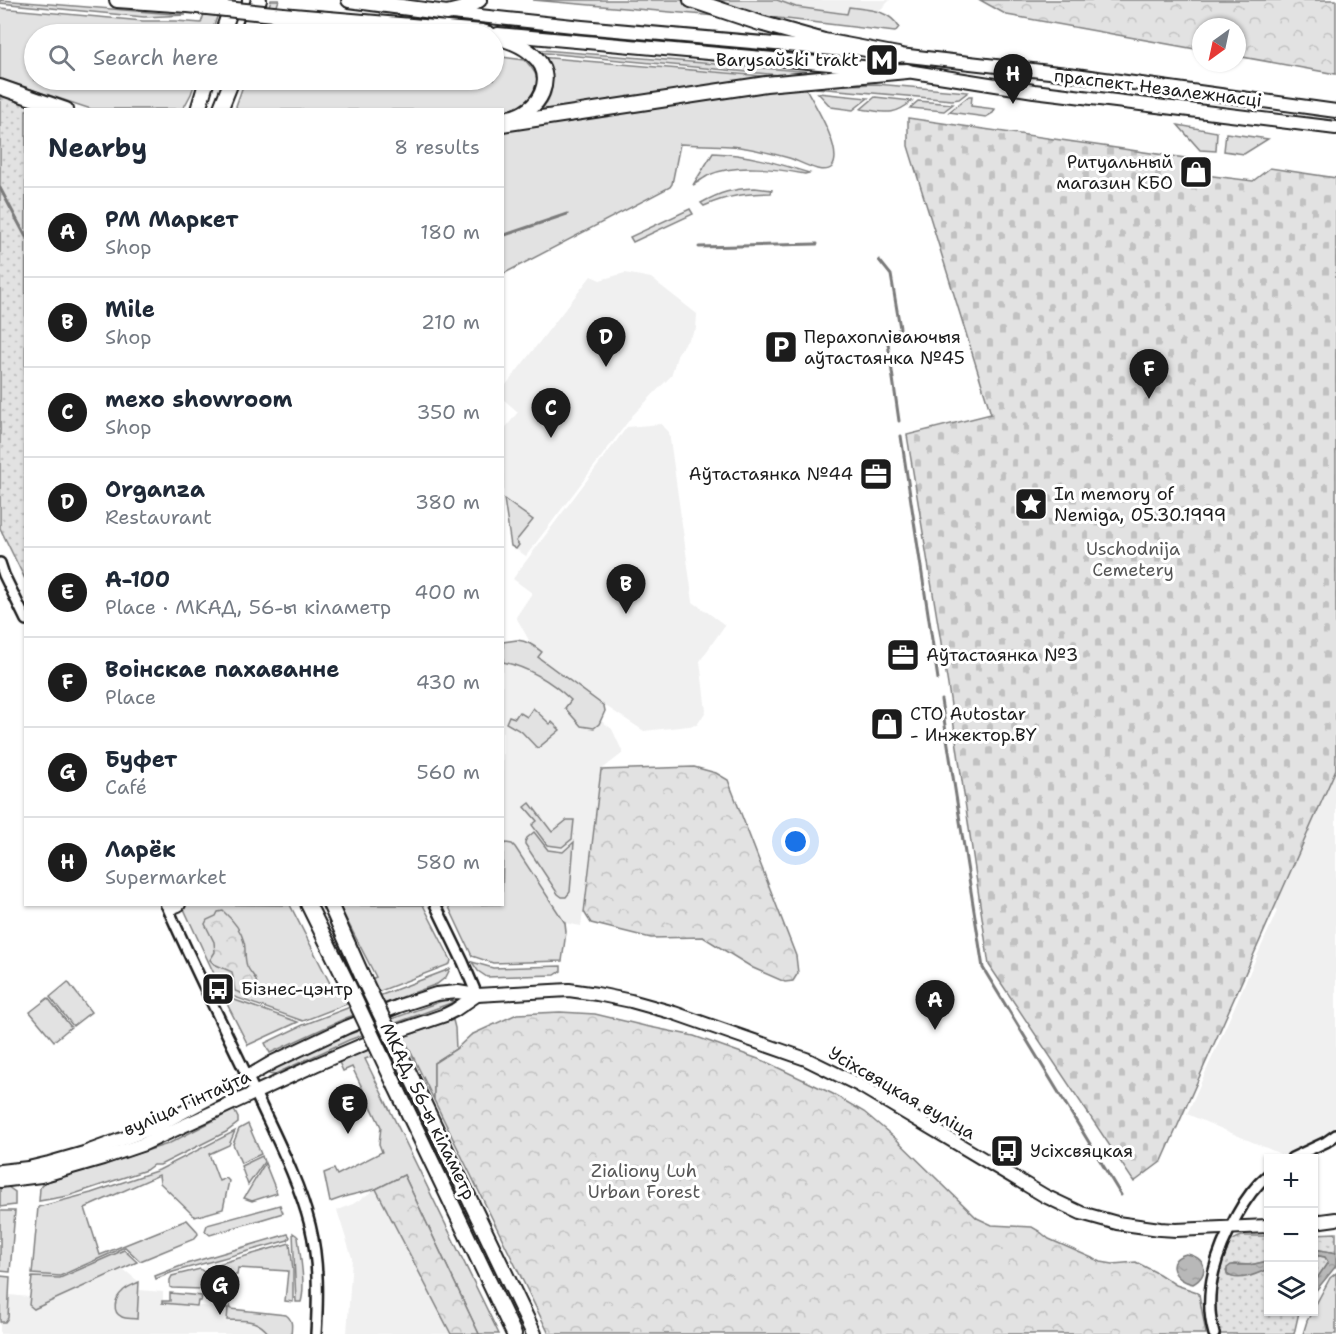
<!DOCTYPE html>
<html lang="en">
<head>
<meta charset="utf-8">
<style>
	body { margin:0; font-family:"Shantell Sans",sans-serif; background:#f2f2f3; color:#1f2937 }
	.controls { position:absolute; right:18px; bottom:18px; display:grid; overflow:hidden; border-radius:0px; box-shadow:0 2px 4px #0004 }
	.controls button { width:54px; height:54px; display:grid; place-items:center; padding:0; border:0; border-bottom:2px solid #e0e1e3; background:#fff; color:#1f2937; font:30px sans-serif }
	.compass { position:absolute; left:1192px; top:18px; width:54px; height:54px; border-radius:50%; background:#fff; box-shadow:0 2px 4px #0004; rotate:213deg }
	.you { position:absolute; left:796px; top:842px; width:21px; height:21px; margin:-15px; border:4px solid #fff; border-radius:50%; background:#1a73e8; box-shadow:0 0 0 9px #1a73e833 }
	.badge { display:grid; place-items:center; width:39px; height:39px; border-radius:50%; background:#1c1c1c; color:#fff; font-size:20px; font-weight:700 }
	.pin { position:absolute; translate:-50% -50px; filter:drop-shadow(0 2px 3px #0008) }
	.pin::after { content:''; position:absolute; top:32px; width:21px; height:18px; background:inherit; clip-path:polygon(0 0,100% 0,50% 100%) }
	.list { margin:0; padding:0; list-style:none }
	h2 { display:flex; justify-content:space-between; align-items:center; height:78px; margin:0; padding:0 24px; font-size:26px }
	h2 small { font-size:20px; font-weight:400; color:#747a83 }
	.list li { display:grid; grid-template-columns:39px 1fr auto; gap:18px; align-items:center; box-sizing:border-box; height:90px; padding:0 24px; border-top:2px solid #e0e1e3 }
	.list b { display:block; font-size:22px; white-space:nowrap }
	.list p { margin:0; font-size:20px; white-space:nowrap; color:#747a83 }
	.list em { font-size:20px; font-style:normal; color:#747a83 }
	.icon { flex:none; width:33px; height:33px; fill:none; stroke:currentColor; stroke-width:2; stroke-linecap:round; stroke-linejoin:round }
	.map { position:relative; flex:none; width:1336px; height:1334px; overflow:hidden }
	.search { position:absolute; background:#fff; box-shadow:0 2px 4px #0004; left:24px; top:24px; width:480px; height:66px; display:flex; align-items:center; gap:15px; box-sizing:border-box; padding:0 21px; border-radius:33px; color:#747a83; font-size:22px }
	.panel { position:absolute; background:#fff; box-shadow:0 2px 4px #0004; left:24px; top:108px; width:480px; height:798px; border-radius:0px }
	.map>svg:first-child { display:block }
	.built { fill:#f0f0f0 }
	.grass { fill:#e2e2e2; stroke:#7f7f7f; stroke-width:1.5 }
	.forest { fill:url(#forest-crowns); stroke:#7f7f7f; stroke-width:1.5 }
	.cemetery { fill:url(#cemetery-stones); stroke:#7f7f7f; stroke-width:1.5 }
	.park { fill:url(#park-dots); stroke:#7f7f7f; stroke-width:1.5 }
	.water { fill:url(#water-ripples); stroke:#7a7a7a; stroke-width:1.5 }
	.lines { fill:none; stroke-linecap:round; stroke-linejoin:round }
	.stream { stroke:#7a7a7a; stroke-width:3 }
	.minor-casing { stroke:#1c1c1c; stroke-width:14 }
	.major-casing { stroke:#1c1c1c; stroke-width:16 }
	.highway-casing { stroke:#1c1c1c; stroke-width:18 }
	.minor { stroke:#fff; stroke-width:9 }
	.major { stroke:#fff; stroke-width:12 }
	.highway { stroke:#fff; stroke-width:14 }
	.highway-bridge-casing { stroke:#1c1c1c; stroke-width:18; stroke-linecap:butt }
	.highway-bridge { stroke:#fff; stroke-width:14 }
	.labels { text-anchor:middle; stroke-width:6; stroke-linejoin:round; paint-order:stroke }
	.poi-label { font-size:18px; fill:#1c1c1c; stroke:#fff; text-anchor:start }
	.street-label { font-size:18px; fill:#1c1c1c; stroke:#fff }
	.park-label { font-size:18px; fill:#575757; stroke:#fff }
</style>
</head>
<body>
<div class="map">
<svg width="1336" height="1334" viewBox="0 0 1336 1334">
	<defs>
		<pattern id="forest-crowns" width="20" height="18" patternUnits="userSpaceOnUse" patternTransform="scale(1.5)"><rect width="20" height="18" fill="#e2e2e2"/><path d="M2 6a3 3 0 1 1 6 0M12 15a3 3 0 1 1 6 0" fill="none" stroke="#c1c1c1"/></pattern>
		<pattern id="cemetery-stones" width="16" height="16" patternUnits="userSpaceOnUse" patternTransform="scale(1.5)"><rect width="16" height="16" fill="#e2e2e2"/><path d="M2 7V4a2 2 0 0 1 4 0v3zM10 15v-3a2 2 0 0 1 4 0v3z" fill="#c1c1c1"/></pattern>
		<pattern id="park-dots" width="8" height="8" patternUnits="userSpaceOnUse" patternTransform="scale(1.5)"><rect width="8" height="8" fill="#e2e2e2"/><path d="M2 2h.1M6 6h.1" fill="none" stroke="#c1c1c1" stroke-width="1.8" stroke-linecap="round"/></pattern>
		<pattern id="water-ripples" width="26" height="14" patternUnits="userSpaceOnUse" patternTransform="scale(1.5)"><rect width="26" height="14" fill="#b8b8b8"/><path d="M2 4q2-2 4 0t4 0M15 11q2-2 4 0t4 0" fill="none" stroke="#9e9e9e"/></pattern>
	</defs>
	<rect width="100%" height="100%" fill="#fff"/>
	<filter id="ink" filterUnits="userSpaceOnUse"><feTurbulence type="fractalNoise" baseFrequency=".0167" numOctaves="2"/><feDisplacementMap in="SourceGraphic" scale="12" xChannelSelector="R" yChannelSelector="G"/><feConvolveMatrix kernelMatrix="1 2 1 2 8 2 1 2 1" color-interpolation-filters="sRGB"/></filter>
	<g filter="url(#ink)">
		<g class="built">
			<path d="M777 0H890L873 17 796 7Z"/>
			<path d="M625 273 651 278 697 314 696 329 678 353 671 376 633 415 526 556 511 546 504 499 503 431 518 412 503 399 502 390 591 276 600 280Z"/>
			<path d="M661 424 669 432 693 602 725 625 700 661 706 711 697 725 644 731 601 703 538 657 541 652 531 644 516 617 532 593 513 579 517 573 627 427Z"/>
			<path d="M503 662 518 665 539 675 557 687 612 729 623 753 601 770 581 926 565 923 515 847 503 845Z"/>
			<path d="M1336 770V1124L1335 1127 1307 1146 1283 1155 1187 1114 1277 911 1275 908Z"/>
			<path d="M376 1189 451 1334H347L352 1258 337 1210 353 1204Z"/>
			<path d="M122 1268 139 1282V1290L163 1292V1303L228 1308V1316L278 1319 286 1334H0V1294L49 1299Z"/>
		</g>
		<g class="grass">
			<path d="M0 0 186 15 144 17 0 3Z"/>
			<path d="M209 0H223L211 34H34V80H196L191 94 183 109H91L0 79V8L143 21H176L201 23Z"/>
			<path d="M271 0H279L269 29 290 31 306 34H259Z"/>
			<path d="M533 0H681L739 18Z"/>
			<path d="M710 0H777L796 7 847 14 849 7C868 10 888 9 899 27L895 32 778 18 759 15Z"/>
			<path d="M531 49 838 74 801 77 535 52Z"/>
			<path d="M494 56 525 60C541 77 545 91 524 105 517 110 512 114 503 115L502 110H237L236 106 245 80H494Z"/>
			<path d="M539 57 799 79 537 114C559 94 553 79 539 57Z"/>
			<path d="M803 83C811 99 845 151 832 167 823 176 799 161 789 158 774 154 746 147 730 146 714 145 697 145 680 144L672 184 670 187 503 274V129Z"/>
			<path d="M876 84 968 92 959 99 952 100 816 88 815 86Z"/>
			<path d="M818 93 868 98 853 110 831 107Z"/>
			<path d="M969 96H972L971 106 995 109 993 113 986 117 949 112Z"/>
			<path d="M875 97 912 101C893 117 885 112 861 109Z"/>
			<path d="M918 101 953 104 944 111 910 108Z"/>
			<path d="M1178 125 1217 132 1216 151 1200 150Z"/>
			<path d="M1226 133 1268 139 1244 154 1224 151Z"/>
			<path d="M713 153C747 154 777 163 809 173L805 174C777 169 736 163 709 175 704 178 698 182 693 185Z"/>
			<path d="M755 188 772 190 771 193C744 194 729 195 704 206L701 203C721 192 732 189 755 188Z"/>
			<path d="M690 209 693 214 633 242 630 237Z"/>
			<path d="M504 499 533 520 516 541 519 545 516 549 511 546Z"/>
			<path d="M517 640C528 641 534 646 542 652L538 657 604 706 605 711 599 724 594 728 581 726 565 708 571 700C551 681 530 668 503 662V642Z"/>
			<path d="M533 708 550 724 552 722 560 730 538 748 536 747 522 732 506 723 509 716 515 718 519 712 527 717Z"/>
			<path d="M530 803 552 832 567 820H574L572 839 562 847 547 845 532 825 537 821 525 807Z"/>
			<path d="M534 832 548 850 563 852 574 842 570 892 566 897H562L558 894 525 844V842L527 838Z"/>
			<path d="M506 843 512 844 515 847 565 923 566 932 562 961 493 963 472 956 448 905 502 904 503 845Z"/>
			<path d="M187 904 290 905 335 993 376 977 339 905H423L451 960 450 964 303 1021 229 995 221 977 216 978 184 909Z"/>
			<path d="M472 962 493 968 561 966V971L555 975 487 977 478 971Z"/>
			<path d="M450 969 446 977 437 984 346 1018 270 1053 265 1043 303 1025Z"/>
			<path d="M68 982 91 1012 73 1026 50 997Z"/>
			<path d="M223 996 298 1022 248 1045Z"/>
			<path d="M48 998 71 1027 54 1041 30 1012Z"/>
			<path d="M450 998 453 1001 451 1003 349 1040 273 1075 269 1074 270 1070 347 1035Z"/>
			<path d="M453 1020 455 1028 456 1049 434 1063V1100L407 1044 365 1059 499 1334H479L404 1175 376 1189 347 1196 330 1202 324 1173 334 1169 337 1175 382 1152 379 1144 381 1127 352 1067 343 1071 338 1060 359 1052Z"/>
			<path d="M234 1110 238 1118V1123L226 1132 160 1165H153L146 1170 68 1196 39 1201 40 1188 43 1183 168 1144Z"/>
			<path d="M248 1124 261 1154 241 1163 233 1144 239 1129Z"/>
			<path d="M235 1131 229 1145 209 1154 219 1181 226 1178 229 1181 223 1209 195 1217 160 1183 159 1175 85 1208 100 1255 187 1220 197 1231 198 1234 194 1239 140 1261 125 1247 60 1276 32 1274 38 1207 91 1193 159 1170Z"/>
			<path d="M262 1156 264 1162 248 1185 241 1166Z"/>
			<path d="M265 1163 277 1193 252 1201 244 1198Z"/>
			<path d="M8 1187 15 1192V1205L0 1207V1188Z"/>
			<path d="M280 1205 283 1213 210 1235 205 1231 207 1225Z"/>
			<path d="M0 1211H15L10 1272 0 1271Z"/>
			<path d="M293 1233 296 1235 298 1237C300 1255 306 1285 301 1302H296Z"/>
			<path d="M288 1234 290 1237 288 1240 173 1272 156 1279 155 1276 186 1264Z"/>
			<path d="M290 1243 293 1270V1302L285 1301 288 1271 238 1268 237 1275H213V1268L215 1265Z"/>
			<path d="M124 1250 137 1262 36 1308 34 1309 29 1305 32 1277 60 1278Z"/>
			<path d="M200 1269 204 1272 202 1289 172 1288 170 1287V1280L172 1276Z"/>
			<path d="M1336 1273V1334H1303L1307 1321 1330 1278Z"/>
			<path d="M0 1276 10 1277 8 1318 5 1322H0Z"/>
			<path d="M213 1279 237 1280 236 1289 232 1292 214 1290 212 1289Z"/>
			<path d="M139 1282 137 1319C132 1318 126 1319 122 1317 111 1312 115 1298 122 1292 126 1287 133 1285 139 1282Z"/>
			<path d="M170 1293 202 1296 201 1301H198L197 1306 162 1303V1301H170Z"/>
			<path d="M218 1300C227 1301 229 1300 231 1309L286 1315C293 1320 292 1326 291 1334H269C257 1318 245 1321 227 1320L228 1308 216 1307V1303Z"/>
		</g>
		<g class="forest">
			<path d="M980 0H1336V74L1237 56V27H1201V50L1007 15Z"/>
			<path d="M694 767 716 773 728 780 796 956 798 973 793 981 785 982 753 968 703 937 651 938 591 923 584 912 601 770Z"/>
			<path d="M223 911C232 919 241 930 244 942 246 949 244 958 247 966 252 977 258 976 257 991L249 996 235 991 232 972 214 964 210 960 215 952 214 942 205 924 207 920 216 916 218 912Z"/>
			<path d="M560 1012 595 1014 645 1026 694 1036 764 1061 833 1094 864 1112 895 1138 977 1218 992 1225 1032 1227 1039 1231 1049 1239 1101 1262 1113 1264 1136 1262 1159 1274 1176 1285 1197 1292 1199 1294 1206 1334H549L434 1100V1063L456 1049 471 1035 517 1014Z"/>
			<path d="M404 1175 479 1334H451L376 1189Z"/>
		</g>
		<path class="cemetery" d="M908 118 1185 158 1184 169 1189 173 1253 181 1270 168 1336 178V769L1162 1161 1134 1182 989 965 948 685 907 435 991 414 908 146Z"/>
		<g class="park">
			<path d="M0 90 51 109 26 110 25 579 0 528Z"/>
			<path d="M1336 1233V1253L1314 1249V1234Z"/>
			<path d="M1242 1236H1268V1261L1250 1265 1234 1264 1226 1271 1228 1276C1242 1279 1255 1274 1268 1269V1312H1299L1294 1334H1220C1217 1326 1215 1315 1215 1306 1215 1293 1223 1247 1233 1240 1236 1238 1239 1237 1242 1236Z"/>
			<path d="M1314 1255 1325 1257 1328 1262 1314 1283Z"/>
		</g>
		<g class="water">
			<path d="M1314 1249 1336 1253V1266L1314 1293V1283L1328 1262 1325 1257 1314 1255Z"/>
			<path d="M1186 1254C1205 1256 1211 1274 1193 1284 1174 1281 1163 1260 1186 1254Z"/>
			<path d="M1268 1261V1269C1257 1274 1237 1283 1227 1274V1268L1231 1265H1250Z"/>
		</g>
		<g class="lines">
			<g class="stream">
				<path d="M0 188 26 237"/>
				<path d="M502 236 567 214"/>
				<path d="M699 247 817 244"/>
				<path d="M879 260 891 275 900 328 888 343 899 421"/>
				<path d="M901 436 938 679"/>
				<path d="M941 700 983 968 1121 1195"/>
			</g>
			<g class="minor-casing">
				<g id="minor">
					<path d="M0 563 4 575 26 620"/>
					<path d="M166 904C194 967 224 1028 254 1090 274 1134 298 1178 310 1225 319 1261 318 1298 316 1334"/>
					<path d="M435 904 463 962 477 995"/>
					<path d="M1292 1158 1326 1142 1336 1135"/>
					<path d="M1214 1334C1202 1292 1217 1251 1237 1215 1245 1200 1256 1185 1268 1175"/>
				</g>
			</g>
			<g class="major-casing">
				<g id="major">
					<path d="M452 13 582 27 843 50"/>
					<path d="M498 34 907 71 1034 91 1336 128"/>
					<path d="M891 54 1076 75 1336 111"/>
					<path d="M0 1171 28 1168 49 1163 84 1153 155 1127 227 1089 273 1062 347 1027 399 1006 436 994 458 992 477 995 569 990 597 994 631 1001 674 1013 806 1059 859 1085 1045 1196 1081 1213 1117 1223 1160 1229 1176 1230 1268 1226"/>
					<path d="M0 1181 41 1176 103 1158 144 1144 315 1065 381 1037 445 1015 455 1010 477 995"/>
					<path d="M1314 1222 1336 1219"/>
				</g>
			</g>
			<g class="highway-casing">
				<g id="highway">
					<path d="M117 0 188 5"/>
					<path d="M349 0 447 13 463 9 479 0"/>
					<path d="M691 0 760 23 824 41 898 55"/>
					<path d="M293 16 482 32 489 34"/>
					<path d="M222 34 234 0"/>
					<path d="M247 34 259 0"/>
					<path d="M494 36C507 40 521 44 532 54 559 77 539 113 509 118"/>
					<path d="M0 87 66 110"/>
					<path d="M198 110 207 80"/>
					<path d="M220 110 232 80"/>
					<path d="M502 124 766 84 907 71"/>
					<path d="M168 904 173 906 178 904"/>
					<path d="M308 904 348 985"/>
					<path d="M330 904 363 978"/>
					<path d="M412 1079 534 1334"/>
					<path d="M396 1087 514 1334"/>
				</g>
			</g>
			<use href="#minor" class="minor"/>
			<use href="#major" class="major"/>
			<use href="#highway" class="highway"/>
			<g class="highway-bridge-casing">
				<g id="highway-bridge">
					<path d="M188 5 293 16"/>
					<path d="M363 978 412 1079"/>
					<path d="M348 985 396 1087"/>
				</g>
			</g>
			<use href="#highway-bridge" class="highway-bridge"/>
		</g>
	</g>
	<defs>
		<g id="metro-square" transform="scale(1.725)"><rect x="-9" y="-9" width="18" height="18" rx="4" fill="#1c1c1c" stroke="#fff"/><path d="M-5.5 5V-5H-3L0 0L3-5H5.5V5H3V-.5L0 4L-3-.5V5Z" fill="#fff"/></g>
		<g id="shop-square" transform="scale(1.725)"><rect x="-9" y="-9" width="18" height="18" rx="4" fill="#1c1c1c" stroke="#fff"/><path d="M-5-2.5h2.3a2.7 3.5 0 0 1 5.4 0H5L5.5 6h-11ZM-1.5-2.5h3a1.5 2.3 0 0 0-3 0Z" fill="#fff"/></g>
		<g id="parking-square" transform="scale(1.725)"><rect x="-9" y="-9" width="18" height="18" rx="4" fill="#1c1c1c" stroke="#fff"/><path d="M-3.5-5.5H1a3.5 3.5 0 0 1 0 7H-1V5.5H-3.5ZM-1-3.4V-.6H.8a1.4 1.4 0 0 0 0-2.8Z" fill="#fff"/></g>
		<g id="office-square" transform="scale(1.725)"><rect x="-9" y="-9" width="18" height="18" rx="4" fill="#1c1c1c" stroke="#fff"/><path d="M-6-3h4V-5.5h4V-3h4V5H-6ZM-1-4.5V-3h2v-1.5ZM-6 0V1H6V0Z" fill="#fff"/></g>
		<g id="sight-square" transform="scale(1.725)"><rect x="-9" y="-9" width="18" height="18" rx="4" fill="#1c1c1c" stroke="#fff"/><path d="M0-6L1.8-2.2L6-1.7L2.9 1.2L3.7 5.4L0 3.3L-3.7 5.4L-2.9 1.2L-6-1.7L-1.8-2.2Z" fill="#fff"/></g>
		<g id="bus-square" transform="scale(1.725)"><rect x="-9" y="-9" width="18" height="18" rx="4" fill="#1c1c1c" stroke="#fff"/><path d="M-5-6H5V4H4V6H2V4H-2V6H-4V4H-5ZM-3.5-4V0h7V-4ZM-3.5 1.2v1.5H-2V1.2ZM2 1.2v1.5H3.5V1.2Z" fill="#fff"/></g>
	</defs>
	<g fill-rule="evenodd">
		<use href="#metro-square" x="882" y="60"/>
		<use href="#shop-square" x="1196" y="172"/>
		<use href="#parking-square" x="781" y="347"/>
		<use href="#office-square" x="876" y="474"/>
		<use href="#sight-square" x="1031" y="504"/>
		<use href="#office-square" x="903" y="655"/>
		<use href="#shop-square" x="887" y="724"/>
		<use href="#bus-square" x="218" y="989"/>
		<use href="#bus-square" x="1007" y="1151"/>
	</g>
	<g class="labels">
		<g class="poi-label">
			<text x="859" y="66" text-anchor="end">Barysaŭski trakt</text>
			<text x="1173" y="168" text-anchor="end">Ритуальный<tspan x="1173" dy="21">магазин КБО</tspan></text>
			<text x="804" y="343">Перахопліваючыя<tspan x="804" dy="21">аўтастаянка №45</tspan></text>
			<text x="853" y="480" text-anchor="end">Аўтастаянка №44</text>
			<text x="1054" y="500">In memory of<tspan x="1054" dy="21">Nemiga, 05.30.1999</tspan></text>
			<text x="926" y="661">Аўтастаянка №3</text>
			<text x="910" y="720">СТО Autostar<tspan x="910" dy="21">- Инжектор.BY</tspan></text>
			<text x="241" y="995">Бізнес-цэнтр</text>
			<text x="1030" y="1157">Усіхсвяцкая</text>
		</g>
		<g class="street-label">
			<text transform="translate(1158 88) rotate(7)" y="6">праспект Незалежнасці</text>
			<text transform="translate(902 1093) rotate(30)" y="6">Усіхсвяцкая вуліца</text>
			<text transform="translate(187 1103) rotate(-24)" y="6">вуліца Гінтаўта</text>
			<text transform="translate(428 1111) rotate(64)" y="6">МКАД, 56-ы кіламетр</text>
		</g>
		<g class="park-label">
			<text x="1133" y="555">Uschodnija<tspan x="1133" dy="21">Cemetery</tspan></text>
			<text x="644" y="1177">Zialiony Luh<tspan x="644" dy="21">Urban Forest</tspan></text>
		</g>
	</g>
</svg>
<div class="controls">
<button>+</button>
<button>−</button>
<button><svg class="icon" aria-label="layers" viewBox="0 0 24 24"><path d="M12 4l9 5-9 5-9-5zM3 14l9 5 9-5"/></svg></button>
</div>
<svg class="compass" viewBox="-18 -18 36 36"><path d="M0-13l5 13h-10z" fill="#e53935"/><path d="M0 13l5-13h-10z" fill="#747a83"/></svg>
<div class="you"></div>
<div class="pin badge" style="left:935px;top:1030px">A</div>
<div class="pin badge" style="left:626px;top:614px">B</div>
<div class="pin badge" style="left:551px;top:438px">C</div>
<div class="pin badge" style="left:606px;top:367px">D</div>
<div class="pin badge" style="left:348px;top:1134px">E</div>
<div class="pin badge" style="left:1149px;top:399px">F</div>
<div class="pin badge" style="left:220px;top:1315px">G</div>
<div class="pin badge" style="left:1013px;top:104px">H</div>
<div class="search"><svg class="icon" aria-label="search" viewBox="0 0 24 24"><circle cx="10" cy="10" r="6"/><path d="M15 15l6 6"/></svg>Search here</div>
<section class="panel">
<h2>Nearby<small>8 results</small></h2>
<ul class="list">
<li><span class="badge">A</span><div><b>РМ Маркет</b><p>Shop</p></div><em>180 m</em></li>
<li><span class="badge">B</span><div><b>Mile</b><p>Shop</p></div><em>210 m</em></li>
<li><span class="badge">C</span><div><b>mexo showroom</b><p>Shop</p></div><em>350 m</em></li>
<li><span class="badge">D</span><div><b>Organza</b><p>Restaurant</p></div><em>380 m</em></li>
<li><span class="badge">E</span><div><b>A-100</b><p>Place · МКАД, 56-ы кіламетр</p></div><em>400 m</em></li>
<li><span class="badge">F</span><div><b>Воінскае пахаванне</b><p>Place</p></div><em>430 m</em></li>
<li><span class="badge">G</span><div><b>Буфет</b><p>Café</p></div><em>560 m</em></li>
<li><span class="badge">H</span><div><b>Ларёк</b><p>Supermarket</p></div><em>580 m</em></li>
</ul>
</section>
</div>
</body>
</html>
